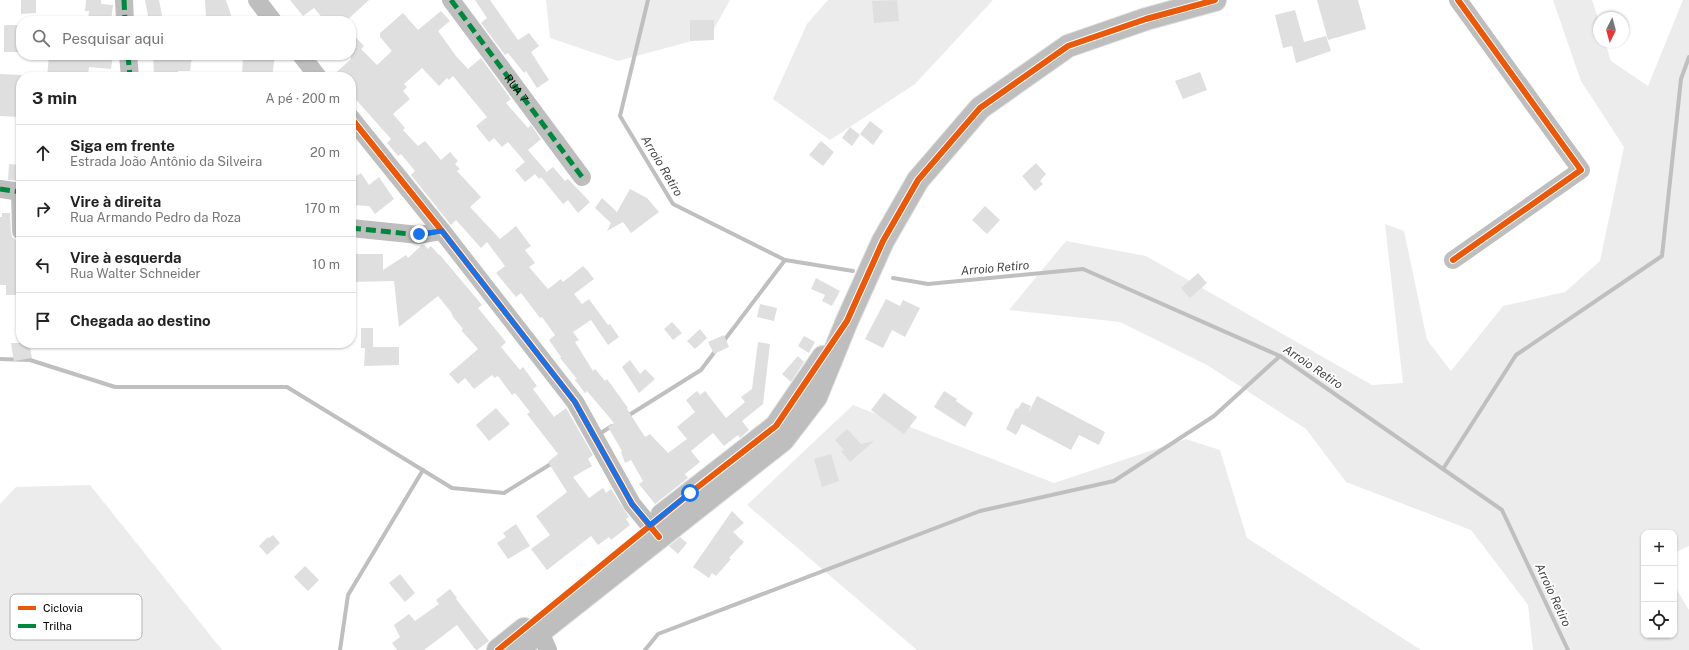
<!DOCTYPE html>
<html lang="pt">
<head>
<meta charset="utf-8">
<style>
	body { margin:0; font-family:"Public Sans",sans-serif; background:#f2f2f2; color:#222 }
	.controls { position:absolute; right:12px; bottom:12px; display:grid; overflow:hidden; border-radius:8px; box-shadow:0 1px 3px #0004 }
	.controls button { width:36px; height:36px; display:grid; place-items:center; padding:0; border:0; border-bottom:1px solid #e0e0e0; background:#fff; color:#222; font:20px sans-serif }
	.compass { position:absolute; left:1593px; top:12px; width:36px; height:36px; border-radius:50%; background:#fff; box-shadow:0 1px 3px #0004; rotate:186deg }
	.stop { position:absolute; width:12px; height:12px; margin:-9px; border:3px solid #1a73e8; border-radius:50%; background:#fff }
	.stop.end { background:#1a73e8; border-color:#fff; box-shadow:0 1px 4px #0008 }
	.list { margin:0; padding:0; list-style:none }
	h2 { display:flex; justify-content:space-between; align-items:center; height:52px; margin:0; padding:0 16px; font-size:17px }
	h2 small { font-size:13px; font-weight:400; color:#767676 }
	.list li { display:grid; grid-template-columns:26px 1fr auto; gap:12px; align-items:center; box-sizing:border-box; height:56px; padding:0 16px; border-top:1px solid #e0e0e0 }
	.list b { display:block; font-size:15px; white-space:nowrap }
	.list p { margin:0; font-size:13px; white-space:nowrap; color:#767676 }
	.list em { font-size:13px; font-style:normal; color:#767676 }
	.icon { flex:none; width:22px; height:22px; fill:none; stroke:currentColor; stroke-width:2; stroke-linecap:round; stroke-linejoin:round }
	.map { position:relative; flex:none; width:1689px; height:650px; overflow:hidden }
	.search { position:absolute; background:#fff; box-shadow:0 1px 3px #0004; left:16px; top:16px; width:340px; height:44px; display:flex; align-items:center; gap:10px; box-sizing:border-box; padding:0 14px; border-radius:16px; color:#767676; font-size:15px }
	.panel { position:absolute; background:#fff; box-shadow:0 1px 3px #0004; left:16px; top:72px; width:340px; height:276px; border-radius:16px }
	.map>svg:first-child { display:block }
	.green { fill:#ececec }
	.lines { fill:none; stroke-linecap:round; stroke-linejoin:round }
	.stream { stroke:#bfbfbf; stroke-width:4 }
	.building { fill:#dfdfdf }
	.major-casing { stroke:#dbdbdb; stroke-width:24 }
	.minor { stroke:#bebebe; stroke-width:18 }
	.major { stroke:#bebebe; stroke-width:22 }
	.quiet { stroke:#00873e; stroke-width:5; stroke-dasharray:10 5; stroke-linecap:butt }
	.cycleway-casing { stroke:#fff; stroke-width:8 }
	.cycleway { stroke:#e8590c; stroke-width:6 }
	.route { stroke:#1a73e8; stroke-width:5 }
	.labels { text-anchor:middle; stroke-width:3.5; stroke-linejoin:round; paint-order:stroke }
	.street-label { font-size:11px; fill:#000; stroke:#fff }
	.water-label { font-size:12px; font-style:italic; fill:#444; stroke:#fff }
	.key { fill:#fff; stroke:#b2b2b2; stroke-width:1 }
	.key-label { font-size:11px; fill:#000 }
</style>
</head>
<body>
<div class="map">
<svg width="1689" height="650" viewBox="0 0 1689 650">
	<rect width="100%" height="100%" fill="#fff"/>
	<g class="green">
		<path d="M546 0H730L710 36 618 61 550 38Z"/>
		<path d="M828 0H993L915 84 830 140 773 99 807 24Z"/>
		<path d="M1553 0H1592L1599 22V42H1605L1611 61 1648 86 1683 0H1689V546L1674 553V533H1644V635H1674V585L1689 610V650H1533L1528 605 1471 530 1346 482 1306 429 1207 365 1120 322 1009 310 1066 241 1146 256 1372 385 1403 383 1385 224 1404 231 1427 340 1451 371 1503 306 1565 292 1600 261 1624 147 1581 81Z"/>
		<path d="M853 405 1054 483 1186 439 1220 450 1247 538 1421 650H917L747 505Z"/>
		<path d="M90 485 222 650H0V504L16 487Z"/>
	</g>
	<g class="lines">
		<g class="stream">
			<path d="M648 0 620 116 673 204 785 260 853 271"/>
			<path d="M893 278 928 284 1083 269 1280 356 1502 510 1568 650"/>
			<path d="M723 342 785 260"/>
			<path d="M0 359 30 360 115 387H287L452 488 504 493 554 462"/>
			<path d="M626 417 701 370 716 350"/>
			<path d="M599 434 612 426"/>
			<path d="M1443 469 1516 355 1662 256 1681 79 1689 57"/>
			<path d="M340 650 348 595 423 470"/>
			<path d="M645 650 658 634 980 511 1114 481 1214 416 1280 356"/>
		</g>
	</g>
	<g class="building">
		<path d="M21 0H36V13L21 14Z"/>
		<path d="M86 0H101V4L113 5 111 21H88L89 11H85Z"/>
		<path d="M145 0H159L163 21H149Z"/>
		<path d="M205 0H226L233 21H211V18L206 19Z"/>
		<path d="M290 0H369L346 21H325L314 8 303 16Z"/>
		<path d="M475 0H490L518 40 529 33 539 46 531 52 549 80 537 88 526 71 524 73 508 53 505 55 481 23 487 18Z"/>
		<path d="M897 0 899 21 874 23 872 1Z"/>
		<path d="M1317 0H1358L1366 29 1328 40Z"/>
		<path d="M1295 10 1304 42 1326 36 1331 51 1296 63 1292 46 1283 48 1275 15Z"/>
		<path d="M441 11 450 21 438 31 456 56 468 69 481 58 511 99 506 103 528 128 531 125 541 139 528 150 547 172 539 179 535 174 525 182 515 170 525 162 508 142 502 147 494 138 489 142 476 126 487 117 453 76 449 80 447 78 439 86 422 68 404 84 407 87 403 91 410 99 393 114 405 128 403 130 418 146 425 141 441 160 450 152 458 161 455 164 460 169 457 171 481 197 470 207 500 239 516 226 531 246 525 250 535 263 529 267 548 289 561 279 563 282 583 266 587 270 594 279 574 294 582 304 589 299 608 325 610 324 619 337 608 345 591 320 573 332 579 340 575 342 593 371 595 369 605 381 607 379 628 408 627 409 645 437 650 434 668 453 687 439 677 427 695 412 686 400 697 391 700 395 705 391 726 418 745 402 741 397 752 389 758 342 770 344 763 404 742 421 749 430 740 438 738 435 724 446 713 433 691 451 700 462 685 474 688 478 655 504 639 484 643 481 631 460 625 463 621 452 622 451 608 427 614 423 587 391 585 393 575 380 577 379 560 358 561 357 549 340 555 335 542 317 540 318 521 293 516 297 496 273 505 266 487 242 481 248 456 220 451 225 411 175 415 171 401 154 398 156 387 143 391 139 351 94V77H331L351 59V32L364 46 361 49 377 65 392 51 380 37V33L387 27 403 13 418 30Z"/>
		<path d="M690 20H714V40L690 41Z"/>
		<path d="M6 25H21V52H4V26Z"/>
		<path d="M49 55H113L111 69 89 67 88 77H47Z"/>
		<path d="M153 55H192L190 71H178L179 77H154Z"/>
		<path d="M243 55H275L272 77 242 76Z"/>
		<path d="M1200 72 1207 90 1183 99 1175 81Z"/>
		<path d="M0 74 21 75 20 117 0 116Z"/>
		<path d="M870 121 883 131 873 145 860 134Z"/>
		<path d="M850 127 860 135 852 146 842 138Z"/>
		<path d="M821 141 834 152 823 166 809 155Z"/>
		<path d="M1036 163 1046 174 1040 181 1043 184 1035 191 1022 176Z"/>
		<path d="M9 164 21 165V181L8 180Z"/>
		<path d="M553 167 565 181 568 179 590 202 578 213 568 200 563 204 541 177Z"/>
		<path d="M361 173 369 185 379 177 394 199 375 214 369 206 351 205V179Z"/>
		<path d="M630 189 647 198 659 212 631 233 623 222 607 231 611 223 595 208 602 198 617 212Z"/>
		<path d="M985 206 1000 220 987 234 972 220Z"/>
		<path d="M2 213H10L11 232 12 237 16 240 17 295H6V285H0V217H2Z"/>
		<path d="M422 245H424L428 249 431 246 439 255H440L482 305 478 308 506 342 501 347 520 370 523 367 537 386 533 389 554 417 566 408 593 455 588 459 592 466 573 477 589 498 603 488 606 493 611 489 629 517 626 519 630 525 611 540 609 537 598 545 591 536 547 570 531 549 550 535 536 516 567 492 548 462 558 454 527 414 530 412 515 393 512 395 498 376 495 378 492 375 474 389 465 378 458 384 449 374 478 349 461 330 463 329 453 317 451 312 438 296 399 327 394 281 351 282V254H383V270L406 255 408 258Z"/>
		<path d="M1198 273 1207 283 1190 298 1181 288Z"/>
		<path d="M816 278 840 291 832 306 822 301 825 295 811 289Z"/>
		<path d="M886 299 900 306 903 300 920 308 905 337 892 330 883 348 865 339Z"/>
		<path d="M760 304 777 308 774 321 757 317Z"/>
		<path d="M672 322 682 333 673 340 664 329Z"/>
		<path d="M361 328H373V347H399V365L364 366 365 348H361Z"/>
		<path d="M700 329 707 338 695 349 687 341Z"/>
		<path d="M724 335 729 347 714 354 708 342Z"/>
		<path d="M804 336 815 342 809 353 798 346Z"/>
		<path d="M11 343H29L32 358 14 361Z"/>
		<path d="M798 356 804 362 791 382 782 374Z"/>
		<path d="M630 360 640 374 645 369 655 379 639 393 622 367Z"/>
		<path d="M944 391 957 399 956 401 973 413 965 427 934 407Z"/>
		<path d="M884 393 917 417 904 434 871 410Z"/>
		<path d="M1037 396 1105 432 1099 445 1079 435 1071 450 1022 424 1016 435 1006 429 1016 408 1018 409 1022 402 1031 406 1028 414Z"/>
		<path d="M496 408 510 424 489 441 476 425Z"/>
		<path d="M847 429 861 444 874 441 850 462 841 451 844 450 835 440Z"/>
		<path d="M831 454 839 481 822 487 814 459Z"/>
		<path d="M732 511 744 523 733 532 744 542 729 558 731 559 716 576 712 573 709 578 693 567Z"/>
		<path d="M516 524 530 546 508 559 497 543 506 537 503 533Z"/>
		<path d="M273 535 280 543 267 555 259 546 268 537 269 538Z"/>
		<path d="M680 537 687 543 678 554 669 546Z"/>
		<path d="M305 566 319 580 308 591 294 577Z"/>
		<path d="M400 574 415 593 405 602 389 583Z"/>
		<path d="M450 589 457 598 456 599 489 641 477 650 475 649 457 625 424 650H397L392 643 400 637 394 625 409 614 415 621 439 604 436 600Z"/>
	</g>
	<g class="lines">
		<g class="major-casing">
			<g id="major">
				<path d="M662 515 776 426 823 357"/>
				<path d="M498 650 524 629"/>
				<path d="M517 650 783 440 816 397 847 321 883 241 918 180 980 108 1068 46 1146 19 1215 0"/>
			</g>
		</g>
		<g class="minor">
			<path d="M124 0 125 21"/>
			<path d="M257 0 273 21"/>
			<path d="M451 0 582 177"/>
			<path d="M128 55 130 77"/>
			<path d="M301 55 318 77"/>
			<path d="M351 118 442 231 575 402 632 504 659 537"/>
			<path d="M0 189 21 192"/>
			<path d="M20 192 21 231"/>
			<path d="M351 228 419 235 442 231"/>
			<path d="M1453 260 1581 170 1458 0"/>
			<path d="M540 632 548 650"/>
		</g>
		<use href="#major" class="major"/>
		<g class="quiet">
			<path d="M124 0 125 21"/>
			<path id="s1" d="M451 0 582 177"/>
			<path d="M128 55 130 77"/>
			<path d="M0 189 21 192"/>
			<path d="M351 228 419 235 442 231"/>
		</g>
		<g class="cycleway-casing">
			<g id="cycleway">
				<path d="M351 118 442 231 575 402 632 504 659 537"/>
				<path d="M1453 260 1581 170 1458 0"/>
				<path d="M498 650 690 493 776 426 847 321 883 241 918 180 980 108 1068 46 1146 19 1215 0"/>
			</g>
		</g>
		<use href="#cycleway" class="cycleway"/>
	</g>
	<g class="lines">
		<path class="route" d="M419 234 442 231 575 402 632 504 650 525 690 493"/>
	</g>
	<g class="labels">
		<g class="street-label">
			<text dy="4" stroke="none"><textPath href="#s1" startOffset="110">RUA 7</textPath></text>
		</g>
		<g class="water-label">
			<text transform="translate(662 166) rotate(59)" y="4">Arroio Retiro</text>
			<text transform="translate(995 268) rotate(-5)" y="4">Arroio Retiro</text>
			<text transform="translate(1313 367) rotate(34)" y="4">Arroio Retiro</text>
			<text transform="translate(1553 595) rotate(65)" y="4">Arroio Retiro</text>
		</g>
	</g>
	<rect x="10" y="594" width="132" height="46" rx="6" class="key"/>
	<rect x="18" y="606" width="18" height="4" fill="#e8590c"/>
	<rect x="18" y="624" width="18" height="4" fill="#00873e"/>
	<g class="key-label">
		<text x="43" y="612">Ciclovia</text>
		<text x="43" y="630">Trilha</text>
	</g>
</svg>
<div class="controls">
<button>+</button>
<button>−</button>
<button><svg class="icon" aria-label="locate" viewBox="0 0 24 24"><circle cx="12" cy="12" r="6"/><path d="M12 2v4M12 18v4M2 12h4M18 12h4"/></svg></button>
</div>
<svg class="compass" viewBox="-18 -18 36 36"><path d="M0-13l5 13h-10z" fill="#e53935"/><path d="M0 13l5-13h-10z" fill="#767676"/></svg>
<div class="stop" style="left:690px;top:493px"></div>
<div class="stop end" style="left:419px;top:234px"></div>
<div class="search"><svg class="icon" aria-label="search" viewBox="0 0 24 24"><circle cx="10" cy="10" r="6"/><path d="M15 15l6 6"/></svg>Pesquisar aqui</div>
<section class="panel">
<h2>3 min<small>A pé · 200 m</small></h2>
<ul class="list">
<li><svg class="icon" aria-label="ahead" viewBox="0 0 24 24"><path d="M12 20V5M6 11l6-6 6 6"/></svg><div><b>Siga em frente</b><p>Estrada João Antônio da Silveira</p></div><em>20 m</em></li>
<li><svg class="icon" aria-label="right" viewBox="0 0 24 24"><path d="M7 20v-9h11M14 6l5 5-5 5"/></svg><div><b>Vire à direita</b><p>Rua Armando Pedro da Roza</p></div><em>170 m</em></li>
<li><svg class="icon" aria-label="left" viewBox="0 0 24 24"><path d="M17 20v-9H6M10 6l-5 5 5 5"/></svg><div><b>Vire à esquerda</b><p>Rua Walter Schneider</p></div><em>10 m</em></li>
<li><svg class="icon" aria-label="arrive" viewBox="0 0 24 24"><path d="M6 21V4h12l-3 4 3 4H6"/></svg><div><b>Chegada ao destino</b></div></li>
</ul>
</section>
</div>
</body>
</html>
